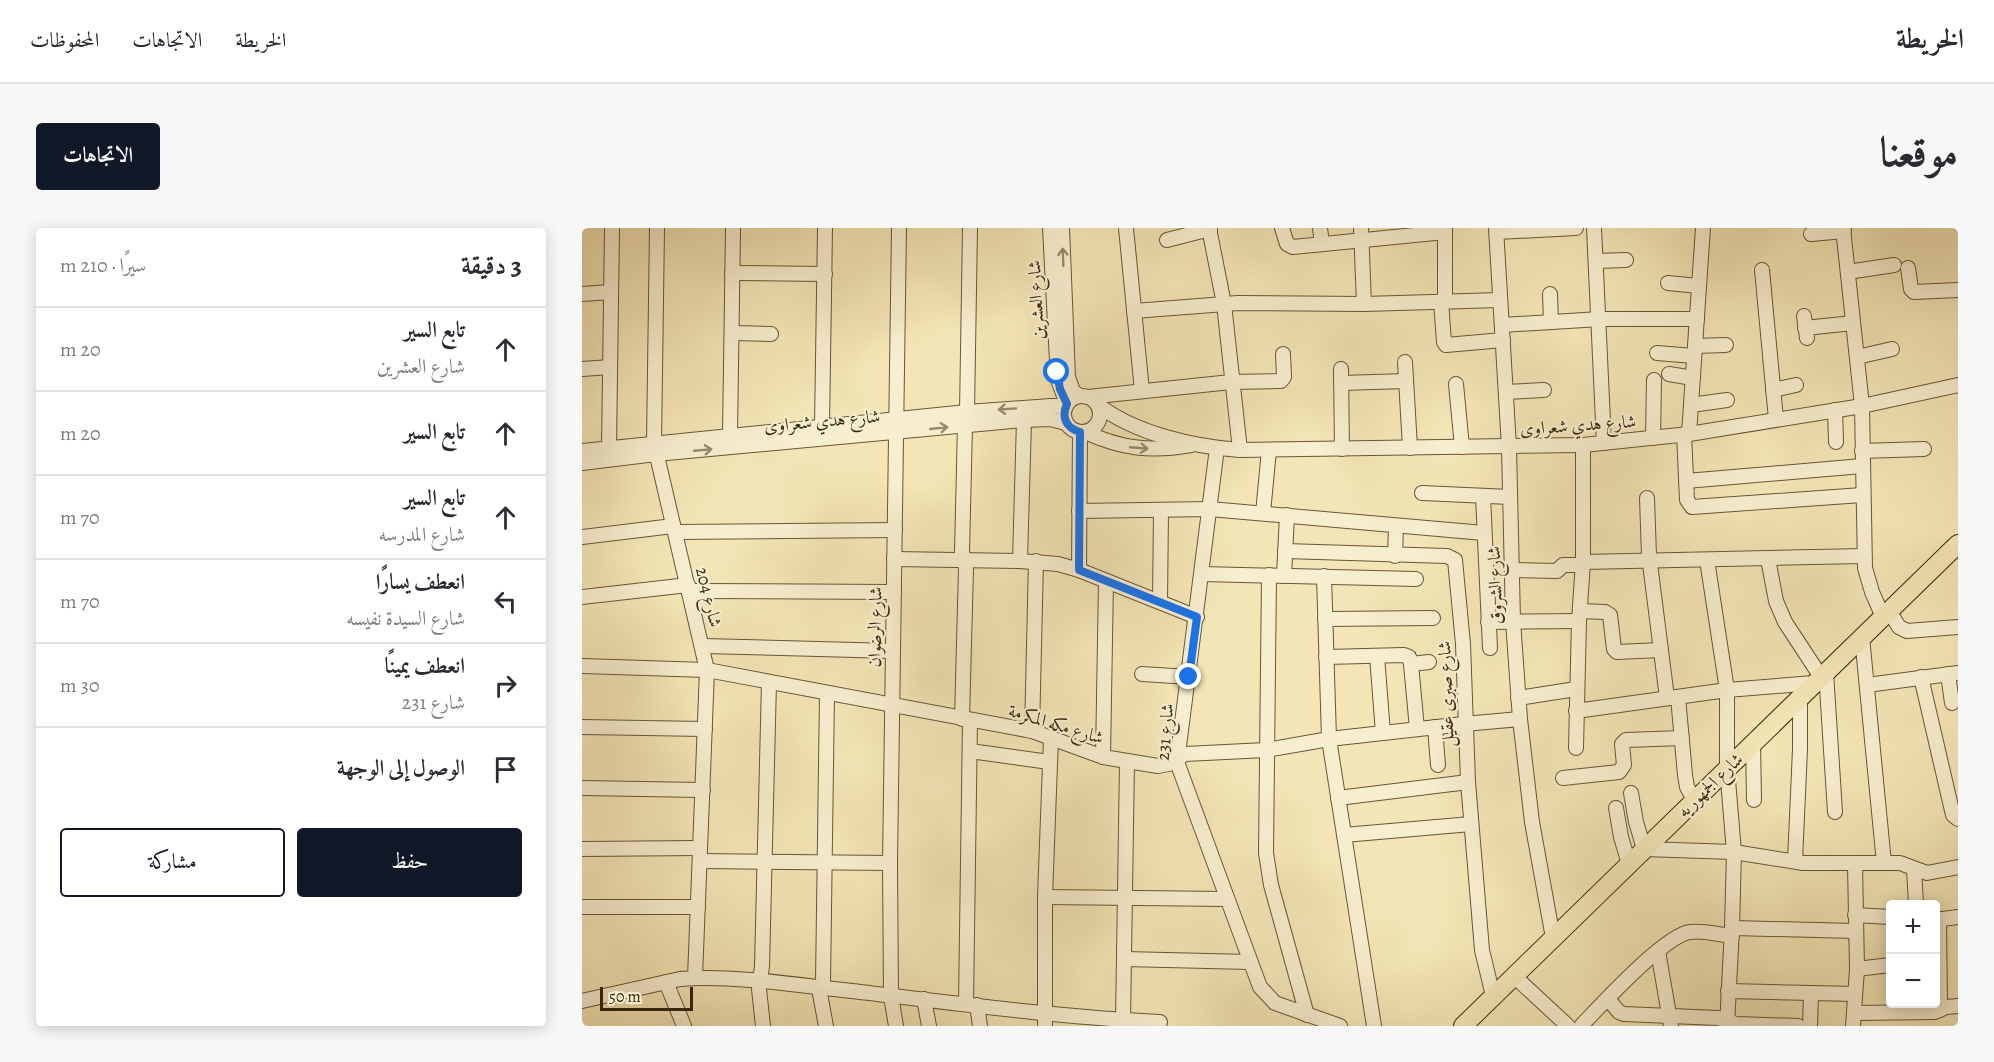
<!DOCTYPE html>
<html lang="ar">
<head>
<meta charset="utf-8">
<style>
	body { margin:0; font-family:Alegreya,Amiri,serif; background:#f7f7f7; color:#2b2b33; direction:rtl }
	.controls { position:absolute; right:18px; bottom:18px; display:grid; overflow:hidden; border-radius:6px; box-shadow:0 3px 15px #0003 }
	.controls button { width:54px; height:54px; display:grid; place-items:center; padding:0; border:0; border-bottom:2px solid #e1e1e2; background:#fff; color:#2b2b33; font:30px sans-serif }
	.scale { position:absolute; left:18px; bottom:15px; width:93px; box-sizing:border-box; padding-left:6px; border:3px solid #3a270b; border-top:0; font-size:16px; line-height:21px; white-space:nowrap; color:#3a270b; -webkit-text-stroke:4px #f7eecf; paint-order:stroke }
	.stop { position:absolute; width:18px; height:18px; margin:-14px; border:4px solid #1a73e8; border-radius:50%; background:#fff }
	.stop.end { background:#1a73e8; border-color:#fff; box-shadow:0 2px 6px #0008 }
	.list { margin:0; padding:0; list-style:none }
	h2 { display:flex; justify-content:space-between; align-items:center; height:78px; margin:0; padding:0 24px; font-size:26px }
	h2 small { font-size:20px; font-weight:400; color:#7c7c81 }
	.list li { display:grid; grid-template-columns:39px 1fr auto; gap:18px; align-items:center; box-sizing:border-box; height:84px; padding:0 24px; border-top:2px solid #e1e1e2 }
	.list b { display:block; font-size:22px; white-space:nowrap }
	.list p { margin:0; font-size:20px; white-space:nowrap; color:#7c7c81 }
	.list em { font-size:20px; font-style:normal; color:#7c7c81 }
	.actions { display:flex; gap:12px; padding:18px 24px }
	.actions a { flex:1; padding:14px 0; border:2px solid #111827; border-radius:6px; text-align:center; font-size:21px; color:#111827 }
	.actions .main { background:#111827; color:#fff }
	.icon { flex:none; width:33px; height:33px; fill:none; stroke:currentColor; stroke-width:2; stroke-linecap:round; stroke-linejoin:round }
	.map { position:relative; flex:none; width:1376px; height:798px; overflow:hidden; direction:ltr; border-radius:6px }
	header { display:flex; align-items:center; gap:36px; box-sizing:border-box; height:84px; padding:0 30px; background:#fff; border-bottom:2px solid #e1e1e2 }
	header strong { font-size:28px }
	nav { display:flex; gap:33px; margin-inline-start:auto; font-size:21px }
	.intro { display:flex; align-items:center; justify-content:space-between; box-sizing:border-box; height:144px; padding:0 36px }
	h1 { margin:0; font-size:42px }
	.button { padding:15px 27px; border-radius:6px; background:#111827; color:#fff; font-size:21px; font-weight:700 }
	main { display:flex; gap:36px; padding:0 36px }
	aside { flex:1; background:#fff; border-radius:6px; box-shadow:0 3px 15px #0003 }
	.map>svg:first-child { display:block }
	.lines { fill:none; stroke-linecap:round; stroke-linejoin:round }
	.minor-casing { stroke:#685636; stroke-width:16 }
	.major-casing { stroke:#3a270b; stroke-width:20 }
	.minor { stroke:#f7eecf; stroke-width:14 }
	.major { stroke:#f3e5b5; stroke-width:18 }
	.oneway { stroke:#988a6d }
	.route { stroke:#1a73e8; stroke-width:8 }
	.labels { text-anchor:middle; stroke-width:4.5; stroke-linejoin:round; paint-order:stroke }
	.street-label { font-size:18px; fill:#3a270b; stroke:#f7eecf }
</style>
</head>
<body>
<header>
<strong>الخريطة</strong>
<nav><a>الخريطة</a><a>الاتجاهات</a><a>المحفوظات</a></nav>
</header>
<div class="intro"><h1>موقعنا</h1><a class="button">الاتجاهات</a></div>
<main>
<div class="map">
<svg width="1376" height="798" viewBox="0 0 1376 798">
	<rect width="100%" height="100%" fill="#f3e5b5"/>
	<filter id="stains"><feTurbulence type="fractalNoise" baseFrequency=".00333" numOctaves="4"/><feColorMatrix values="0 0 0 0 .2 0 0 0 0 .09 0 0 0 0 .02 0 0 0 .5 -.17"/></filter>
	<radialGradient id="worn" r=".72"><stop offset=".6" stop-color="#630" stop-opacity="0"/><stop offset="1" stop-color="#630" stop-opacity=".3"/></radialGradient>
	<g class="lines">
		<g class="minor-casing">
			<g id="minor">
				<path d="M75 0 72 215 125 442 113 750"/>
				<path d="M468 0 476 152 485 176"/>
				<path d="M480 0 486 149 491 163 497 168"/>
				<path d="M544 0 560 163"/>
				<path d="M627 0 642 76 658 222"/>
				<path d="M700 0 705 16 711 19 863 4"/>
				<path d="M738 0 740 16"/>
				<path d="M779 0 782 76"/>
				<path d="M914 0 927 219 931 393 938 491 950 594 971 710"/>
				<path d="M1012 0 1022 215"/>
				<path d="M1261 0 1280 178 1283 340 1290 364 1301 389"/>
				<path d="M915 4 994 0"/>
				<path d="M1229 6 1262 3"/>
				<path d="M585 12 628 1"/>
				<path d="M1014 33 1044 32"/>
				<path d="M1326 40 1329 61 1332 64 1376 62"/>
				<path d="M1180 42 1194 191"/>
				<path d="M1266 44 1312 37"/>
				<path d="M150 45 243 46"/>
				<path d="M1086 55 1117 58"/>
				<path d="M0 66 29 64"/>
				<path d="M968 66 969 94"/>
				<path d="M859 73 862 114 864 117 921 112"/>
				<path d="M863 73V0"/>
				<path d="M552 83 656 75 782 76 918 72"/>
				<path d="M1222 88 1225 110"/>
				<path d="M920 97 1018 91H1115"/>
				<path d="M1223 100 1271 95"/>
				<path d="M150 105 189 106"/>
				<path d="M1113 118 1144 117"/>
				<path d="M1075 125 1112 128"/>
				<path d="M1275 129 1310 121"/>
				<path d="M823 134 828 220"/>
				<path d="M0 141 28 139"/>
				<path d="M759 141 760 221"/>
				<path d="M1087 146 1111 150"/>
				<path d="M759 155 824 153"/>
				<path d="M874 156 880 219"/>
				<path d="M1191 162 1214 157"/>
				<path d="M924 164 962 162"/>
				<circle cx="500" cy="186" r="18"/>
				<path d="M506 169 649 154 699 153 702 149 701 126"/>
				<path d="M515 176C551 205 612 219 658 222L1001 217 1107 206 1280 178 1376 157"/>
				<path d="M1109 177 1145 172"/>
				<path d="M1253 182 1254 214"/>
				<path d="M385 184 388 0"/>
				<path d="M240 198 243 0"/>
				<path d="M503 204C540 221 569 224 609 217"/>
				<path d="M1102 206 1105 272 1110 279 1280 267"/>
				<path d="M1107 206 1121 0"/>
				<path d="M148 207 151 0"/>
				<path d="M1071 210 1072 152"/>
				<path d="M27 220 30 0"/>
				<path d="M635 220 595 534 678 759 693 775 758 798"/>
				<path d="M0 223 385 184 469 178H484"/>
				<path d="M1280 223 1342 221"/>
				<path d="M0 235 74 226 442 192 468 191 484 195"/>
				<path d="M1104 253 1280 238"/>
				<path d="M840 265 928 269"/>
				<path d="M901 268 908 420"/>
				<path d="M1065 270 1067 328 1085 470"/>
				<path d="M497 283 628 281 902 305"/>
				<path d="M681 285 687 222"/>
				<path d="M93 304 313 302"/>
				<path d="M0 309 91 298"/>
				<path d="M703 323 865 328 873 332 881 416 886 554 900 722 911 768"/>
				<path d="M813 328 814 298"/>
				<path d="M312 331 438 333 476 336 497 342 615 389"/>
				<path d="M1186 331 1194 373 1203 394 1239 449"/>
				<path d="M1125 332 1145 462V540L1152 624 1150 700 1145 798"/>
				<path d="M438 333 442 192"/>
				<path d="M1001 334 1282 328"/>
				<path d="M497 342 498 204"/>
				<path d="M930 342 975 343 981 337H1001"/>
				<path d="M620 346 834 351"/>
				<path d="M687 347 684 625 689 657 725 787"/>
				<path d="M702 348 705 287"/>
				<path d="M742 348 747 511 792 798"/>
				<path d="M107 363 312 364"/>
				<path d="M0 369 106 357"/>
				<path d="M578 374 579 282"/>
				<path d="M998 383 1023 384 1028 387 1032 421 1035 424 1079 422"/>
				<path d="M1307 383 1317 399 1325 403 1376 399"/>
				<path d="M743 391 851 390"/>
				<path d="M906 394 997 393"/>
				<path d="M1280 409 1302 635"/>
				<path d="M121 418 311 423"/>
				<path d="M795 428 801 505"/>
				<path d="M744 429 822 427 827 429 829 436 835 501"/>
				<path d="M829 436 847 434"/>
				<path d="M0 438 125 442 450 503 521 529 576 538 587 536 603 526 684 522 747 511 882 496 938 491"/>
				<path d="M1244 444 1253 584"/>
				<path d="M560 446 607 449"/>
				<path d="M1366 446 1370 475"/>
				<path d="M1339 449 1371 587 1376 591"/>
				<path d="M1285 457 1376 445"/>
				<path d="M1096 469 1103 547 1105 559 1112 572"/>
				<path d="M936 470 994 461"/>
				<path d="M994 483 1145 462 1232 455"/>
				<path d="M380 491 384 340 380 324 383 197"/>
				<path d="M0 499 123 501"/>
				<path d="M853 499 856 537"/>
				<path d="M450 503 454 333"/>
				<path d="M1171 514 1172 572"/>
				<path d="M994 520 997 393 1001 334V217"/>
				<path d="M388 523 467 534"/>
				<path d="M521 529 524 353"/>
				<path d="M981 550 1037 544 1042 537 1040 516 1044 512 1100 510"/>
				<path d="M0 560 121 562"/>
				<path d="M1049 565 1054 594 1062 621 1152 624 1221 635H1318L1345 645 1376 639"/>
				<path d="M756 570 886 554"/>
				<path d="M1034 580 1039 609 1047 636"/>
				<path d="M762 607 889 596"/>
				<path d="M0 621 118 620"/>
				<path d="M118 633 308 635"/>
				<path d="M1213 633 1218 521V469"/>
				<path d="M1332 641 1334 676"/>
				<path d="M463 669 645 671"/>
				<path d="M0 679H116"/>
				<path d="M1273 687 1308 689"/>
				<path d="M1357 691 1358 782"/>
				<path d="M1354 692 1376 689"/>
				<path d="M1150 700 1273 703"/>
				<path d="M1076 723 1089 798"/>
				<path d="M542 731 668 734"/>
				<path d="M1275 741 1308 737"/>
				<path d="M932 748 986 798"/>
				<path d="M84 754 102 798"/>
				<path d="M1146 763 1273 766"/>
				<path d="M342 771 347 798"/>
				<path d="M1026 771 1037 784 1042 786 1136 790 1154 796 1216 798"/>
				<path d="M0 773 98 751C155 747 213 757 270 763 372 775 475 789 578 794"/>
				<path d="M384 776 388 492"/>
				<path d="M395 777 398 798"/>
				<path d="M1272 785 1353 784 1364 779 1376 778"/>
				<path d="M541 792 545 534"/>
				<path d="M181 798 177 761 180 738 187 454"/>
				<path d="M244 798 238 766 241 754 245 465"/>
				<path d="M314 798 309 768 308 635 317 0"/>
				<path d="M463 798V669L469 510"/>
				<path d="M999 798C1018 778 1083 707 1108 704 1121 702 1137 707 1150 708"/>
				<path d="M1228 798 1229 765"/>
				<path d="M1271 798 1275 741 1273 636"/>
			</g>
		</g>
		<g class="major-casing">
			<path id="major" d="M881 798 1376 316"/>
		</g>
		<use href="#minor" class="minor"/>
		<use href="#major" class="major"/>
	</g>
	<defs><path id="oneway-shaft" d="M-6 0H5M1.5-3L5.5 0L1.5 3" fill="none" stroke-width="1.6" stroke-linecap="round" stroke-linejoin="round" transform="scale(1.5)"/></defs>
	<g class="oneway">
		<use href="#oneway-shaft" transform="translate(481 29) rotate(-92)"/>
		<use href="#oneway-shaft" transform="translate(425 181) rotate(176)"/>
		<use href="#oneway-shaft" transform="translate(357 200) rotate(-6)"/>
		<use href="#oneway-shaft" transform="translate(557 220) rotate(5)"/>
		<use href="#oneway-shaft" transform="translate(121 222) rotate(-5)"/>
	</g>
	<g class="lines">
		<path class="route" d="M475 144 478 161 485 176C479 189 484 200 498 204L497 342 615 389 607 449"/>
	</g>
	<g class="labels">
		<g class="street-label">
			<text transform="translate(454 72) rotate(-93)" y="6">شارع العشرين</text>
			<text transform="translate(240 193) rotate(-5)" y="6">شارع هدي شعراوى</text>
			<text transform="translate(996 197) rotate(-4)" y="6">شارع هدي شعراوى</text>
			<text transform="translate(913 357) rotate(-92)" y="6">شارع الشروق</text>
			<text transform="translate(127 369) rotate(76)" y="6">شارع 204</text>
			<text transform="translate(293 399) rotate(-89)" y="6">شارع الرضوان</text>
			<text transform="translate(864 466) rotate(-92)" y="6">شارع صبرى عقيل</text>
			<text transform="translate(474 496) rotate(17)" y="6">شارع مكه المكرمة</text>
			<text transform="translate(583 504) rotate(-85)" y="6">شارع 231</text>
			<text transform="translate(1128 557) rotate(-44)" y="6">شارع الجمهوريه</text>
		</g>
	</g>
	<rect width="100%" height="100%" filter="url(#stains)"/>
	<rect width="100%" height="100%" fill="url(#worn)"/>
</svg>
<div class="controls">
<button>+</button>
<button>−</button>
</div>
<div class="scale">50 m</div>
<div class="stop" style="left:475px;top:144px"></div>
<div class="stop end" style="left:607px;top:449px"></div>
</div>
<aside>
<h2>3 دقيقة<small>سيرًا · 210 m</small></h2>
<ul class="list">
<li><svg class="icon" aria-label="ahead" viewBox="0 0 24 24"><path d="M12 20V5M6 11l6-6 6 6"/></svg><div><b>تابع السير</b><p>شارع العشرين</p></div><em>20 m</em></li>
<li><svg class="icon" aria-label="ahead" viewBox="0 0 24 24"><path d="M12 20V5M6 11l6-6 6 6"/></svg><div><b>تابع السير</b></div><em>20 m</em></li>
<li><svg class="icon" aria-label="ahead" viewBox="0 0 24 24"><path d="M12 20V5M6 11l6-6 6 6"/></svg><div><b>تابع السير</b><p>شارع المدرسه</p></div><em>70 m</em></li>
<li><svg class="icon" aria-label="left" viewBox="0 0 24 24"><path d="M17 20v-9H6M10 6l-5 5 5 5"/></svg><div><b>انعطف يسارًا</b><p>شارع السيدة نفيسه</p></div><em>70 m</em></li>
<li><svg class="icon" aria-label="right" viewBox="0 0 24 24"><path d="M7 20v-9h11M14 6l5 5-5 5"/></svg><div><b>انعطف يمينًا</b><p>شارع 231</p></div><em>30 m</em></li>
<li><svg class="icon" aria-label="arrive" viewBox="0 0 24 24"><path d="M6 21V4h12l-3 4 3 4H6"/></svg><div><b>الوصول إلى الوجهة</b></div></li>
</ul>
<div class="actions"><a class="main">حفظ</a><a>مشاركة</a></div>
</aside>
</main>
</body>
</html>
